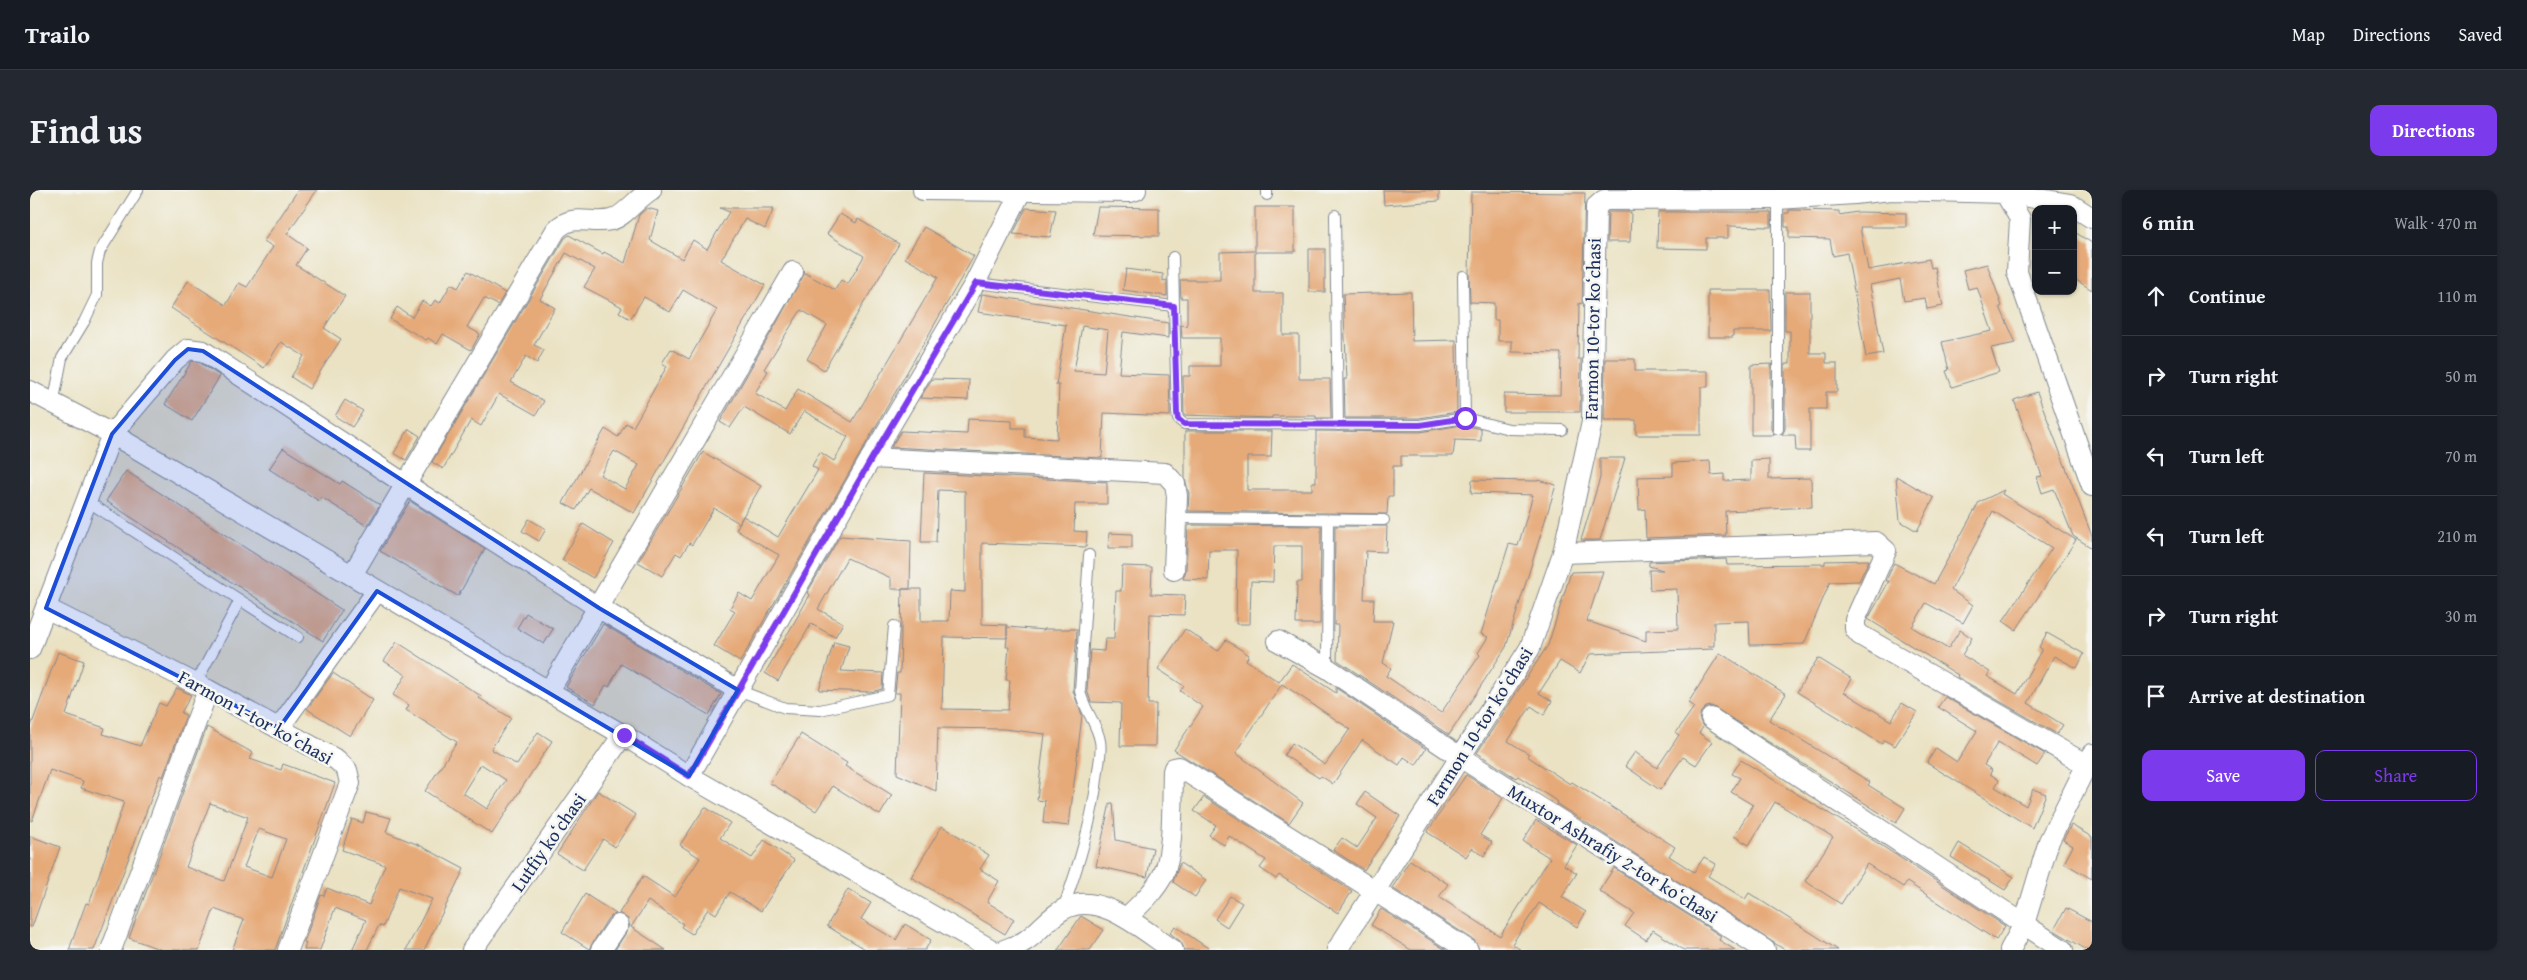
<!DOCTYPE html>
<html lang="en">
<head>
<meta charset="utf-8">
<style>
	body { margin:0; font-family:"Gentium Book Plus",serif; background:#242831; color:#f1f3f6 }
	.controls { position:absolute; right:15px; top:15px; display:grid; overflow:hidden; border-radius:10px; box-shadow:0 1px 4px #0004 }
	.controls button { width:45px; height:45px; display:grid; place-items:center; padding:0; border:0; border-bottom:1px solid #363941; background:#171b24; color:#f1f3f6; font:25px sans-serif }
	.stop { position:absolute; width:15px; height:15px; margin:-11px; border:4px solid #7c3aed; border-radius:50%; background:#fff }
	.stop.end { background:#7c3aed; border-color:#fff; box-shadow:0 1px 5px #0008 }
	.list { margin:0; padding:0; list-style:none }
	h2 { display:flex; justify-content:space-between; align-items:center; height:65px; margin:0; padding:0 20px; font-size:21px }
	h2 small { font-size:16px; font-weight:400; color:#9ea1a6 }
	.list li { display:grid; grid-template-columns:32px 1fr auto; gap:15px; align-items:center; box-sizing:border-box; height:80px; padding:0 20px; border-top:1px solid #363941 }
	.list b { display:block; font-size:19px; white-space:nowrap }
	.list em { font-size:16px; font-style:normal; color:#9ea1a6 }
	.actions { display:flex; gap:10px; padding:15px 20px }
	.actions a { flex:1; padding:11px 0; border:1px solid #7c3aed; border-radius:10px; text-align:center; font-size:18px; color:#7c3aed }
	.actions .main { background:#7c3aed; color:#fff }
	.icon { flex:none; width:28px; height:28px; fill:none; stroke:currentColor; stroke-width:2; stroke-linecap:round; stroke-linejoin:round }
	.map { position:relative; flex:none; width:2062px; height:760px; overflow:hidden; border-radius:10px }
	header { display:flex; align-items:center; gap:30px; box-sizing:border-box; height:70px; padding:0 25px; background:#171b24; border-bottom:1px solid #363941 }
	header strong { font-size:24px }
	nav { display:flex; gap:28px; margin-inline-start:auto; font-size:18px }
	.intro { display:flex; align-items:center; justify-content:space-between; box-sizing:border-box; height:120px; padding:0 30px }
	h1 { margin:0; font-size:35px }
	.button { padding:12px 22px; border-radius:10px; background:#7c3aed; color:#fff; font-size:18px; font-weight:700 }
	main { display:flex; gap:30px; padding:0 30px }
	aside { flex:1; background:#171b24; border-radius:10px; box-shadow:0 1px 4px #0004 }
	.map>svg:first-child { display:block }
	.building { fill:#e6aa79; fill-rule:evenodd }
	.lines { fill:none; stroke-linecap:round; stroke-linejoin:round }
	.service-casing { stroke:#828890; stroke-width:12 }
	.minor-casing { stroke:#828890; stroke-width:22 }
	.service { stroke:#fff; stroke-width:10 }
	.minor { stroke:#fff; stroke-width:20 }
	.route { stroke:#7c3aed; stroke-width:6 }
	.marked { fill:#1d4ed8; fill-opacity:0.2; stroke:#1d4ed8; stroke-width:4; stroke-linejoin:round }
	.labels { text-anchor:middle; stroke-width:5; stroke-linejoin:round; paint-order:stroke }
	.street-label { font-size:19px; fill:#1b2f5e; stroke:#f6f6f2 }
</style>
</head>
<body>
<header>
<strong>Trailo</strong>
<nav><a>Map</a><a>Directions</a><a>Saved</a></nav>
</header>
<div class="intro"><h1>Find us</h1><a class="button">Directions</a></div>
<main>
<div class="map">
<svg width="2062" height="760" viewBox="0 0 2062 760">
	<rect width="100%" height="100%" fill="#f6f6f2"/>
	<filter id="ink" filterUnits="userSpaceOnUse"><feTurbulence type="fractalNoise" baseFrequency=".02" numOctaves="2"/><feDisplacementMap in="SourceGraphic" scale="10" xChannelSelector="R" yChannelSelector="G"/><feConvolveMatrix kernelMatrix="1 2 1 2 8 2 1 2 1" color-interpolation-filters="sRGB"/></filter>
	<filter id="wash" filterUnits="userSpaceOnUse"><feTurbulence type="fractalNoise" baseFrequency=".0096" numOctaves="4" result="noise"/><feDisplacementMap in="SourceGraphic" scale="20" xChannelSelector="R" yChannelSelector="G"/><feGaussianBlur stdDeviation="1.12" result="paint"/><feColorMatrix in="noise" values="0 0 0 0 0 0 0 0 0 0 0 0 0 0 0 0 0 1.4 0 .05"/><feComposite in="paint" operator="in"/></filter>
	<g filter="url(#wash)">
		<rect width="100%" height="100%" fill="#eae2c3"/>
		<g id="blocks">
			<g class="building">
				<path d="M268 0H287L257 44 277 58 266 75 315 106 294 138 311 149 279 199 261 187 274 166 251 152 234 178 141 118 158 91 196 115 209 93 217 97 243 57 234 51Z"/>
				<path d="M1353 0H1409V11L1354 15Z"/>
				<path d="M1441 2 1555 3 1552 114 1549 113 1548 169H1551L1550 222H1474V204L1530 205 1531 163 1482 162V151H1468V130H1464V113L1440 112 1439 82Z"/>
				<path d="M1068 17 1129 18V46L1063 45Z"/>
				<path d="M1225 17H1265V62H1225V103H1253V145H1269V189H1300L1301 228H1286V226H1242V228L1154 225 1153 186H1160V176H1190V148H1152L1151 135 1157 136V108H1151L1150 90H1190V62L1225 61Z"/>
				<path d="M617 18 628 21 620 50 652 69 663 50 677 59 699 22 690 18H744L735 39 715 29 691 70 735 95 604 323 559 298 546 320 533 313 575 239 588 247 596 233 603 237 637 176 632 173 641 159 659 169 687 120 653 100 640 122 614 107 600 129 589 122 592 117 554 97 565 79 536 63 510 109 525 118 504 155 514 160 507 173 496 166 481 192 514 211 506 225 469 204 451 236 441 230 413 279 402 272 535 48 539 45 573 64 574 62 595 73 609 25ZM584 261 609 275 595 299 570 285Z"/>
				<path d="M996 18 1026 20 1020 47 983 44Z"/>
				<path d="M1759 20 1809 21V25L1827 22 1876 23V37H1830L1838 80 1899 69 1901 78 1905 77 1913 116 1897 119 1895 108 1874 111 1870 89 1840 95 1853 164 1836 167 1817 63 1803 66 1800 49 1759 48V37H1755V23H1759Z"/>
				<path d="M1578 22H1601L1600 52H1577Z"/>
				<path d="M1628 22H1741V37L1698 36V48H1676V59L1627 58Z"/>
				<path d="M810 24 826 33 828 29 869 54 794 180 777 169 797 135 771 120 734 179 738 181 725 203 755 221 768 199 822 232 908 87 875 68 894 37 944 66 710 472 684 456 705 421 700 418 709 403 722 411 749 365 706 340 713 326 748 347 788 280 782 276 790 262 804 271 818 247 774 221 760 244 714 217 700 238 690 232 775 83 805 100 811 90 818 94 834 66 797 44Z"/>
				<path d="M2043 41 2062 53V100L2043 88Z"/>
				<rect x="1279" y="59" width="16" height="43"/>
				<path d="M1957 74 1972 116 1970 117 1986 153 1961 158 1969 182 1922 197 1916 181 1919 180 1912 152 1962 141 1947 97 1938 99 1933 80Z"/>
				<path d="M1096 79 1133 84V91L1137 90V106L1093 100Z"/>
				<path d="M438 81 475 103 468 115 454 108 437 137 450 144 441 160 413 144 407 154 398 148 396 150 360 129 367 117 382 127 392 111 401 116 405 110 410 113 421 94 428 98Z"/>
				<path d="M1678 100H1740L1741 141H1703V147H1678Z"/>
				<path d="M1381 102 1382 151 1426 150 1427 222 1389 228H1315L1314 189H1317L1313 104Z"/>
				<path d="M1755 102H1780V163H1796V173H1807V202H1796V219H1780V261H1766L1765 245H1752L1755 239V174H1760V141H1755Z"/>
				<path d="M952 104 1138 133V148L1093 142 1089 183 1139 185 1140 226 1074 223 1072 268 861 257 871 241 937 244 938 229 982 231V238H995V247L1027 249 1029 195H1026L1036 135 948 122ZM1052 136 1078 140 1074 183 1044 181Z"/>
				<path d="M1575 169H1605V181H1678V197H1671V245H1606V230H1574Z"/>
				<path d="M162 171 169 172 190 186 162 231 135 214Z"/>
				<path d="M1741 174V239L1744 245H1721V175Z"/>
				<path d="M902 189 939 190 938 210 890 208Z"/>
				<path d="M2007 202 2062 346V358L2043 346 2024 299 2012 303 2007 287 2012 286 1984 210Z"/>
				<path d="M315 210 333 221 322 237 305 226Z"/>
				<path d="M1432 235 1451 239V251L1425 250 1423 266H1371V276H1363V306H1358L1357 324 1158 321 1159 304 1155 289V241H1242L1241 267H1217V300H1282V292H1286V241L1390 242Z"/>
				<path d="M379 239 390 246 376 270 364 263Z"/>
				<path d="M253 258 310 294 312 291 350 315 337 336 291 307 289 311 239 279Z"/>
				<path d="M673 262 731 296 709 333 684 318 662 355 659 353 651 366 646 363 632 386 608 372Z"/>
				<path d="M1570 268H1595L1570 350H1551L1570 288Z"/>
				<path d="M1739 269V289L1781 288 1782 317 1695 321 1696 345 1616 348 1615 319 1609 320 1608 287 1643 286V273L1680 271 1681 285 1694 284V291L1721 290V270Z"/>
				<path d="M96 281 312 420 293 451 76 311Z"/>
				<path d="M894 283 1077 292V314H1045L1044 341 1057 342 1056 357 952 353V434L977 435V448V437L1014 440V439H1047L1043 501 1052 525 1039 636 1013 633 1015 611 1007 610 1015 544 974 539 908 538 906 601 867 584 870 503H865L867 483H870L872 399H891V431H919L920 401 935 402V301L908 300 906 352H891ZM914 447 977 448 976 457H979L976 490H980L978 520 912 519Z"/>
				<path d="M1866 286 1904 308 1887 341 1870 331Z"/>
				<path d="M1442 290 1508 291V290L1526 295 1476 457 1419 545 1307 470 1308 435H1304L1305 336H1357L1356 362 1336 361 1334 409H1344L1343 431H1363L1353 473 1361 478 1356 486 1411 523 1450 465 1448 463 1458 447 1451 444 1479 354 1488 356 1503 305 1441 303Z"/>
				<path d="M1974 300 1972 304 2046 350 1986 440 1973 431 2022 358 1963 321 1921 400 1943 415 1933 433 1896 413 1882 437 1918 459 1930 440 1942 448 1932 465 1960 482 1957 486 1987 504 2012 459 2009 457 2017 443 2054 464 2047 478 2024 466 1998 513 2033 535 2027 544 1927 487 1928 485 1838 429 1859 391H1856L1864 373 1904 394 1949 312Z"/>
				<path d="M380 311 455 359 428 406 350 361Z"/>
				<path d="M499 329 516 339 509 351 492 341Z"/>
				<path d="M553 334 584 353 563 388 532 370Z"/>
				<path d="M1158 335 1291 336 1290 434H1266L1267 392H1272V356H1244L1243 392 1221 391 1220 434H1206L1207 360H1179L1178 390 1153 389 1156 380Z"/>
				<path d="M1079 343 1102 344V358H1078Z"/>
				<path d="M810 346 881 351 880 399H861V388L817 368 788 419 813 433 805 447 781 434 748 491 735 483 780 405 777 403Z"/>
				<path d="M1696 369 1697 375 1795 374V371L1839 370 1829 391 1800 392 1774 454 1720 455 1719 431 1684 432V456H1678L1683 459 1560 464 1550 483 1530 471 1509 503 1522 511 1514 525 1501 516 1478 551 1499 564 1497 566 1540 594 1542 592 1645 657 1639 666 1664 682 1674 667 1686 674 1678 686 1715 709 1719 703 1808 760H1755L1527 614 1528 612 1488 586 1486 588 1447 563 1518 455 1541 382 1573 381 1557 431 1616 451V440L1648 439 1647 399 1620 400 1619 380H1633L1619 376V372Z"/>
				<path d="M1092 376 1122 377 1121 404 1155 405 1154 425 1120 424 1118 514H1126L1125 556H1090L1091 513 1061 512 1057 500 1060 460 1074 461 1075 449H1084L1086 401H1091Z"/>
				<path d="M496 423 523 439 514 454 487 438Z"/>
				<path d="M573 434 691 504 679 525 591 474 579 497 576 495 565 514 536 497Z"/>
				<path d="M1155 439 1188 461 1196 450 1219 465 1216 470 1249 492 1262 474 1306 503V498L1396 559 1386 575 1374 567 1369 575 1332 550 1303 594 1291 586 1289 588 1254 565 1262 553 1295 575 1320 539 1252 494 1206 563 1273 613 1259 633 1144 560 1173 517 1150 501 1154 496 1128 479Z"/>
				<path d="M367 452 451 506 449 508 481 528 461 559 487 575 508 542 522 551 462 644 395 601 427 552 376 520 379 515 363 505 376 485 354 471ZM451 574 476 590 457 619 433 603Z"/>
				<path d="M804 452 819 456 811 481 853 483 852 499 841 502 789 500Z"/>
				<path d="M28 462 54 471 36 525 75 538 73 544 110 556 129 513 136 516 147 498 161 505 151 523 156 525 133 587 130 585 64 760H39L56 713 59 714 94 612 51 598 53 591 20 580 2 631 0 630V539Z"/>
				<path d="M1690 463 1756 504 1739 530 1840 592 1838 595 1875 618 1866 633 1682 516 1676 517 1671 522 1669 528 1673 537 1669 543 1682 552 1666 575 1653 567 1630 600 1595 576 1605 562 1627 578 1649 545 1646 543 1664 517 1658 513Z"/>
				<path d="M1788 468 1822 489 1814 502 1861 531 1872 513 1887 522 1865 556 1854 550 1852 554 1767 502Z"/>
				<path d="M303 483 343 510 320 546 277 519Z"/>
				<path d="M1915 507 2015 564 2007 576 1968 552 1954 575 1962 580 1960 584 1969 590 1965 597 1996 616 2003 599 2016 604 2002 638 1897 573 1906 558 1927 572 1947 541 1908 517Z"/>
				<path d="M177 537 223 563 220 569 251 580 253 574 305 593 245 760H202L214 730 184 719 169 760H132L99 748ZM180 613 218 627 194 691 156 677ZM229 639 256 649 242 687 214 677Z"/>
				<path d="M771 544 817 573 815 576 862 605 850 625 803 596 786 621 740 593Z"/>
				<path d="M1711 570 1846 652 1975 736 1966 750 1877 692 1873 697 1837 674 1811 714 1775 691 1803 647 1745 612 1719 655 1704 646 1723 615 1701 602 1710 588 1702 584Z"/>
				<path d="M1436 585 1473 608 1450 645 1462 652 1454 666 1442 658 1436 667 1397 642Z"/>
				<path d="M568 601 606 625 585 657 573 649 553 680 527 664Z"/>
				<path d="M1335 602 1370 626 1334 680 1303 660 1312 648 1327 658 1347 628 1327 614Z"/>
				<path d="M1174 607 1322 701 1308 723 1249 685 1246 689 1230 678 1236 670 1199 646 1194 655 1179 645 1186 635 1164 621Z"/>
				<path d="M1080 613H1083L1086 650 1123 658 1117 687 1066 676Z"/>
				<path d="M675 617 700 633 690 648 722 668 734 650 764 670 731 721 700 702 686 724 678 719 662 744 651 737 653 734 618 711 601 737 636 760H585L600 736 598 729 589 723 613 686 645 707 670 668 650 655Z"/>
				<path d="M336 622 361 628 356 642 389 655 434 679 394 760H376L402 709 369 697 353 737 349 735 337 760H322L336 730 305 718 290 760H274L276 753 274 752 291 705 294 706 297 698 339 715 355 675 312 660 322 629 333 633Z"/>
				<path d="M1506 630 1547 655 1534 675 1547 683 1532 707 1556 722 1547 737 1509 713 1482 754 1491 760H1450L1444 750 1362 698 1380 670 1418 694 1409 707 1470 746 1520 668 1493 651Z"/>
				<path d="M2041 635 2062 647V689L2034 673 2043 656 2033 650Z"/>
				<path d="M912 636 959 665 950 679 969 691 957 712 984 729 975 744 881 687Z"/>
				<path d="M0 646 30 657 2 737H0Z"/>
				<path d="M1929 653 1984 687 1975 700 1921 667Z"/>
				<path d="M1150 673 1176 690 1165 707 1143 692Z"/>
				<path d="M1584 678 1691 746 1689 750 1705 760H1654L1623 740 1616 750 1595 736 1604 723 1569 701Z"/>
				<path d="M818 699 841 713 831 729 866 750 875 734 901 750 895 760H837L797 736Z"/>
				<path d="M555 704 586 724 578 728 559 759 532 742Z"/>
				<path d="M1200 706 1212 713 1197 737 1185 729Z"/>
				<path d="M2036 718 2062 732V760H2057L2024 740Z"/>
				<path d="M1351 719 1416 760H1381L1341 735Z"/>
				<path d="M1051 726 1074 740 1060 760H1028Z"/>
				<path d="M1145 736 1181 760H1155L1150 751 1140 743Z"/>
			</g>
		</g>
	</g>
	<g filter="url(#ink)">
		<use href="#blocks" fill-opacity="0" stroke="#828890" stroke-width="1"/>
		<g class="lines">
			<g class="service-casing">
				<g id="service">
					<path d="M1237 5V0"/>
					<path d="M1748 9V239"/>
					<path d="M1305 25 1308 235"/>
					<path d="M945 93 1144 116 1143 67"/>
					<path d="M1144 116 1147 223 1148 229 1154 234 1390 235 1435 228 1433 86"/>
					<path d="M23 215 32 168 54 132 67 105V73L70 61 108 0"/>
					<path d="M1435 228 1479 239 1532 240"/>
					<path d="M57 311 210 410 166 493"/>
					<path d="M1147 328 1354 330"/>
					<path d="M210 410 268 447"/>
					<path d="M1297 478 1298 330"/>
					<path d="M708 500 755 518 790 520 858 505 864 436"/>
					<path d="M1033 719C1049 674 1063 629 1068 581 1069 572 1072 560 1070 551 1067 533 1054 520 1050 501L1059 365"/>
				</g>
			</g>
			<g class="minor-casing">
				<g id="minor">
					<path d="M893 0 1100 2 1106 0"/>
					<path d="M1975 3 2040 14 2062 28"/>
					<path d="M1824 4 1861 0 1975 3 1990 29 1987 82 2062 296"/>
					<path d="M0 201 82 244 593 545 659 586 962 760"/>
					<path d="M841 268 1135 283 1145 294 1147 306 1144 380"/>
					<path d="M1533 363 1846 352 1856 361 1825 430V439L1830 445 2057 575"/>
					<path d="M322 385 526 40C543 22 560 35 581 30 594 27 607 8 621 0"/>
					<path d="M16 418 178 500 307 570 317 580 320 593 258 760"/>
					<path d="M1248 451 1297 478 1430 567 1735 760"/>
					<path d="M0 459 82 244 145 170 158 159 173 161 375 294 569 418 708 500"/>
					<path d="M519 501 763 82"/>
					<path d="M1681 528 2033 760"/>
					<path d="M249 538 347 401"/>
					<path d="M659 586 841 268 945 93 991 1"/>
					<path d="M1096 728C1110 715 1126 700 1134 683 1144 660 1142 608 1143 581L1144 578 1149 577 1438 760"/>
					<path d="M81 760 178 500"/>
					<path d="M442 760 593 545"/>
					<path d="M571 760 588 735"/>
					<path d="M974 760C981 757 989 755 995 751 1009 742 1019 727 1034 719 1069 699 1115 742 1143 760"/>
					<path d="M1307 760 1500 458 1533 363 1562 232 1566 17 1574 10 1748 9 1824 4 1823 0"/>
					<path d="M1980 760 1994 734 2019 651 2062 564"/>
				</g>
			</g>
			<use href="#service" class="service"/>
			<use href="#minor" class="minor"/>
		</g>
	</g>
	<g class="lines" filter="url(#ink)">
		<path class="route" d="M594 545 659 586 842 268 946 93 1144 116 1147 223 1148 229 1154 234 1390 235 1435 228"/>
	</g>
	<path class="marked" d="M158 159 173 161 569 418 708 500 659 586 347 401 249 538 16 418 82 244 145 170Z"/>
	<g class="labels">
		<g class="street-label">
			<text transform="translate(1562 139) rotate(-89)" y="7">Farmon 10-tor koʻchasi</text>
			<text transform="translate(226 527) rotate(29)" y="7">Farmon 1-tor koʻchasi</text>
			<text transform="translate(1449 536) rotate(-58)" y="7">Farmon 10-tor koʻchasi</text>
			<text transform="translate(518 652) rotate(-55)" y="7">Lutfiy koʻchasi</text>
			<text transform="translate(1583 663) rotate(32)" y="7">Muxtor Ashrafiy 2-tor koʻchasi</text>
		</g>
	</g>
</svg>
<div class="controls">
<button>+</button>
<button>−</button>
</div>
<div class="stop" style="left:1435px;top:228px"></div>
<div class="stop end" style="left:594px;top:545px"></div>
</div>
<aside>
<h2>6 min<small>Walk · 470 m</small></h2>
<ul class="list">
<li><svg class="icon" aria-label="ahead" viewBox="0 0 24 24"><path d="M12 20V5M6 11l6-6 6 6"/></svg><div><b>Continue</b></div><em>110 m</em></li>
<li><svg class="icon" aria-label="right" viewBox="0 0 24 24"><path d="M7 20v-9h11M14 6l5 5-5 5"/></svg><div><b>Turn right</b></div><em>50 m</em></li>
<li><svg class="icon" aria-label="left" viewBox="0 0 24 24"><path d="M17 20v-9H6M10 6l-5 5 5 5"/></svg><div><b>Turn left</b></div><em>70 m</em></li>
<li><svg class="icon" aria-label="left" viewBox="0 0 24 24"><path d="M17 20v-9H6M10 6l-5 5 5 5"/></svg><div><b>Turn left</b></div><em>210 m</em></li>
<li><svg class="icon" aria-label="right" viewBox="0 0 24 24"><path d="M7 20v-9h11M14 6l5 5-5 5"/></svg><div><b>Turn right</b></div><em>30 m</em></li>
<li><svg class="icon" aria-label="arrive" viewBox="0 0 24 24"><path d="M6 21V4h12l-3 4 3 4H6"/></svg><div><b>Arrive at destination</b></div></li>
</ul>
<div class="actions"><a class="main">Save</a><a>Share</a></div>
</aside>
</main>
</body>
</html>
